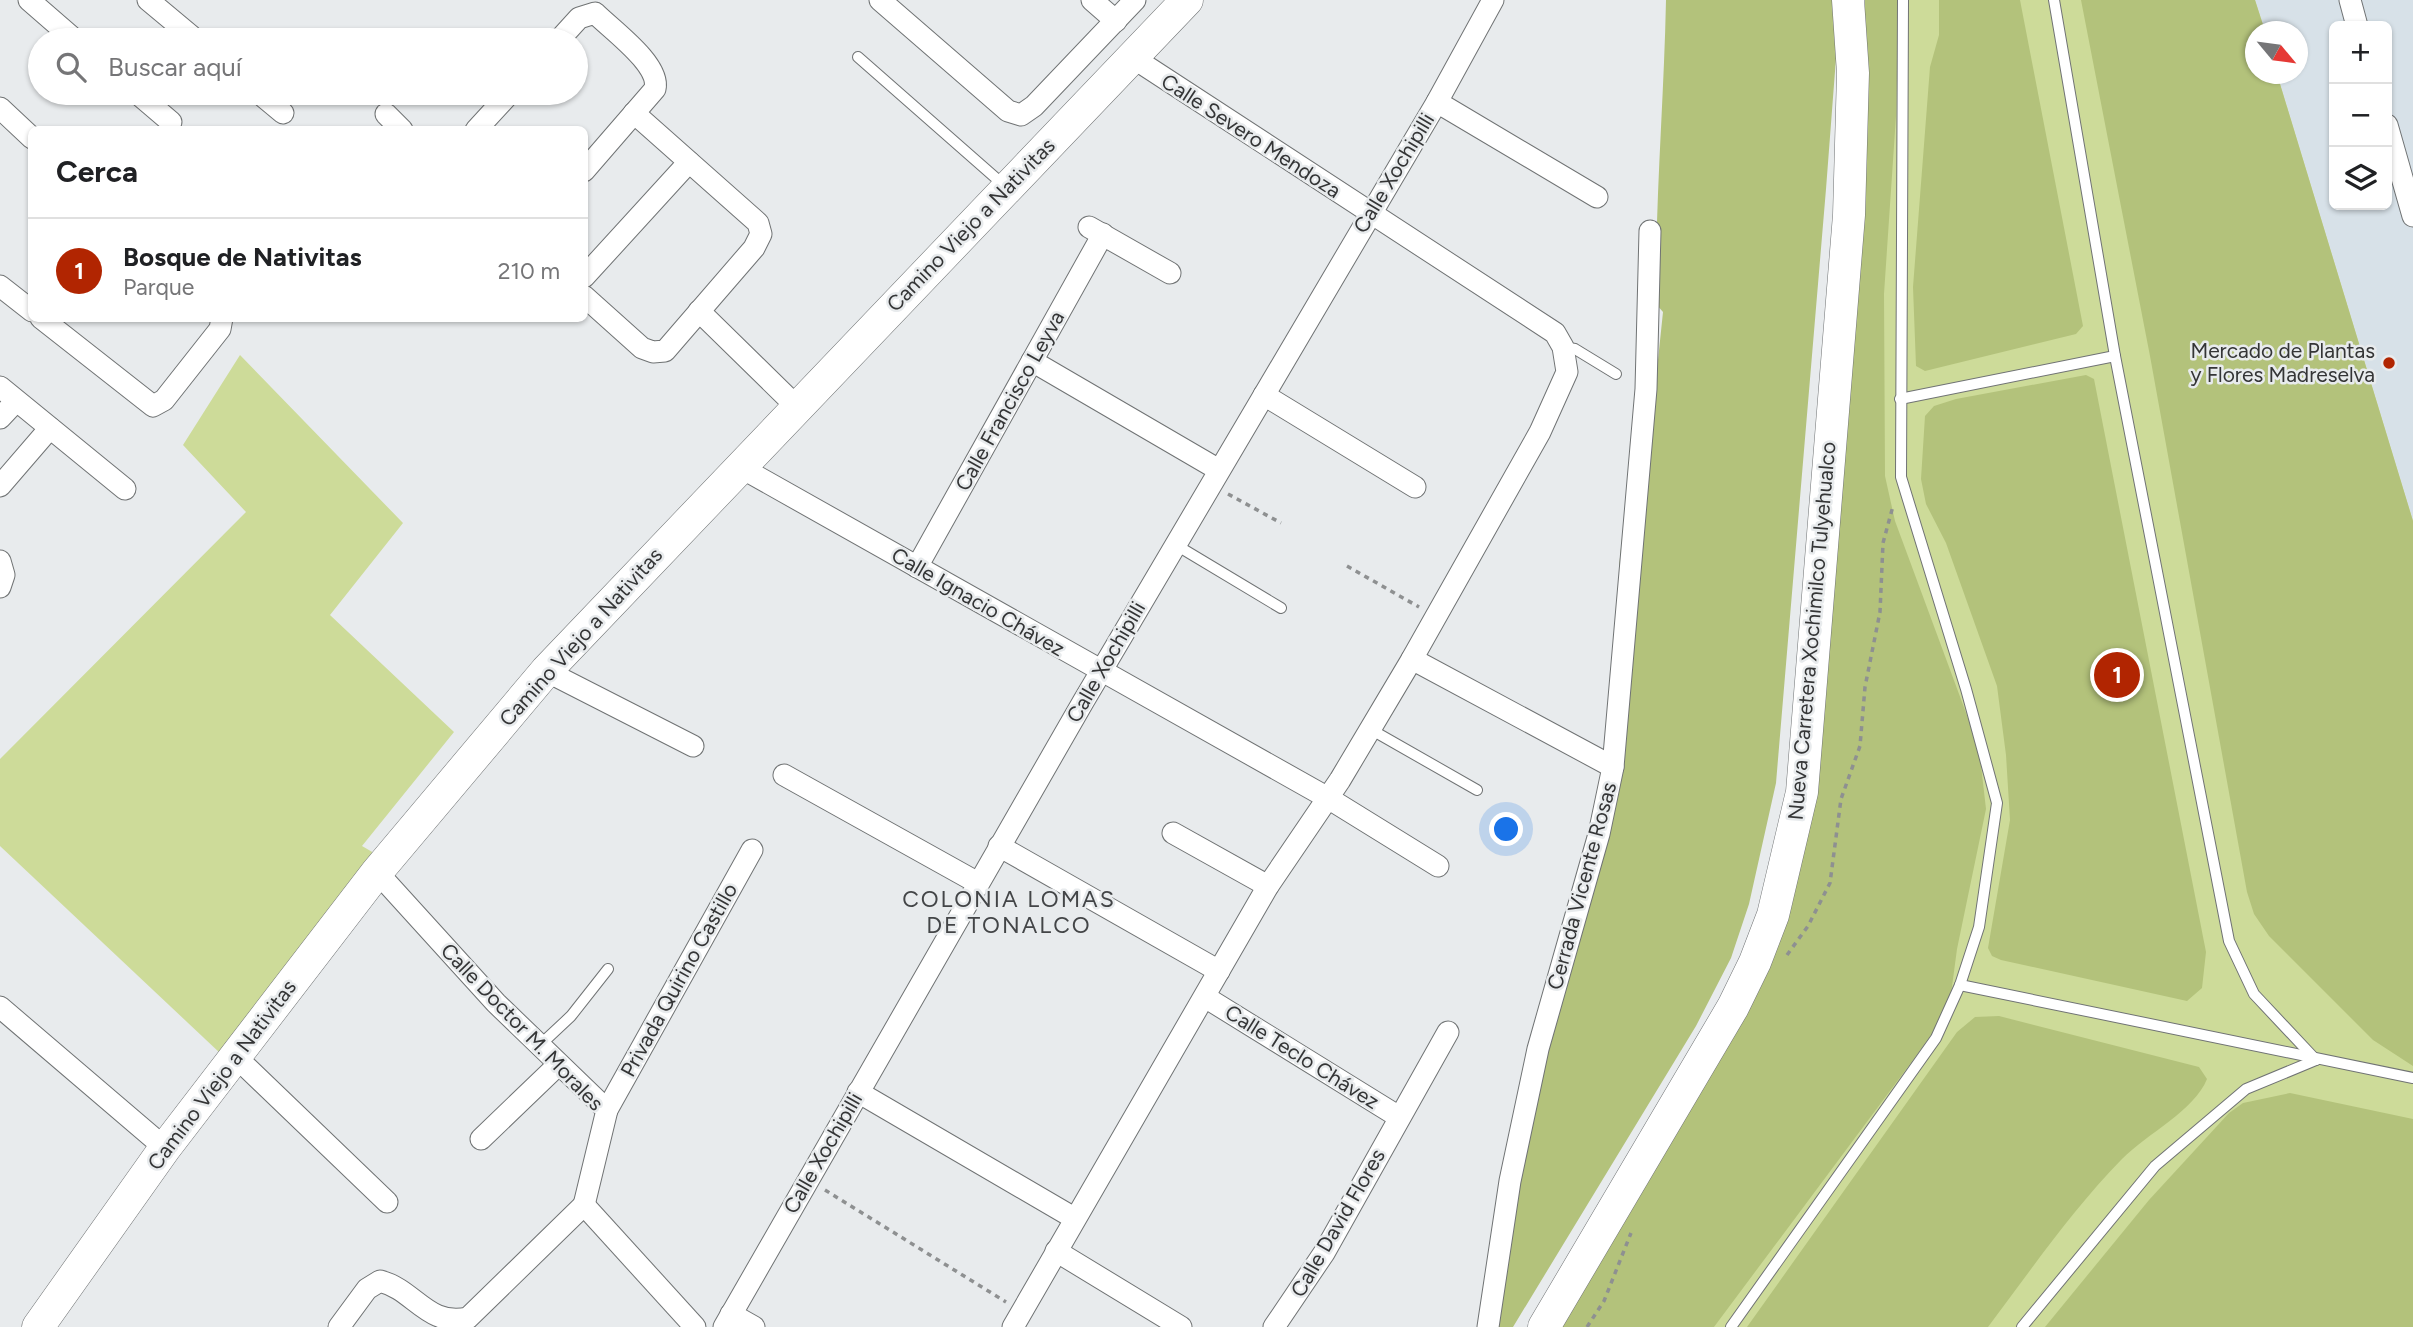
<!DOCTYPE html>
<html lang="es">
<head>
<meta charset="utf-8">
<style>
	body { margin:0; font-family:Figtree,sans-serif; background:#f6f6f6; color:#202124 }
	.controls { position:absolute; right:21px; top:21px; display:grid; overflow:hidden; border-radius:10px; box-shadow:0 2px 5px #0004 }
	.controls button { width:63px; height:63px; display:grid; place-items:center; padding:0; border:0; border-bottom:2px solid #e0e0e0; background:#fff; color:#202124; font:35px sans-serif }
	.compass { position:absolute; left:2245px; top:21px; width:63px; height:63px; border-radius:50%; background:#fff; box-shadow:0 2px 5px #0004; rotate:119deg }
	.you { position:absolute; left:1507px; top:830px; width:24px; height:24px; margin:-18px; border:5px solid #fff; border-radius:50%; background:#1a73e8; box-shadow:0 0 0 10px #1a73e833 }
	.badge { display:grid; place-items:center; width:46px; height:46px; border-radius:50%; background:#b12501; color:#fff; font-size:23px; font-weight:700 }
	.pin { position:absolute; translate:-50% -50%; border:4px solid #fff; box-shadow:0 2px 7px #0006 }
	.list { margin:0; padding:0; list-style:none }
	h2 { display:flex; justify-content:space-between; align-items:center; height:91px; margin:0; padding:0 28px; font-size:30px }
	h2 small { font-size:23px; font-weight:400; color:#757577 }
	.list li { display:grid; grid-template-columns:46px 1fr auto; gap:21px; align-items:center; box-sizing:border-box; height:105px; padding:0 28px; border-top:2px solid #e0e0e0 }
	.list b { display:block; font-size:26px; white-space:nowrap }
	.list p { margin:0; font-size:23px; white-space:nowrap; color:#757577 }
	.list em { font-size:23px; font-style:normal; color:#757577 }
	.icon { flex:none; width:38px; height:38px; fill:none; stroke:currentColor; stroke-width:2; stroke-linecap:round; stroke-linejoin:round }
	.map { position:relative; flex:none; width:2413px; height:1327px; overflow:hidden }
	.search { position:absolute; background:#fff; box-shadow:0 2px 5px #0004; left:28px; top:28px; width:560px; height:77px; display:flex; align-items:center; gap:18px; box-sizing:border-box; padding:0 24px; border-radius:38px; color:#757577; font-size:26px }
	.panel { position:absolute; background:#fff; box-shadow:0 2px 5px #0004; left:28px; top:126px; width:560px; height:196px; border-radius:10px }
	.map>svg:first-child { display:block }
	.built { fill:#d7e1e8; fill-rule:evenodd }
	.green { fill:#cddb99 }
	.forest { fill:#b3c27b }
	.lines { fill:none; stroke-linecap:round; stroke-linejoin:round }
	.lane-casing { stroke:#707374; stroke-width:12 }
	.street-casing { stroke:#707374; stroke-width:23 }
	.secondary-casing { stroke:#707374; stroke-width:33 }
	.path { stroke:#8e9091; stroke-width:3.5; stroke-dasharray:5 5; stroke-linecap:butt }
	.lane { stroke:#fff; stroke-width:10 }
	.street { stroke:#fff; stroke-width:21 }
	.secondary { stroke:#fff; stroke-width:32 }
	.poi-dot { fill:#b12501; stroke:#e8ebed; stroke-width:2.5 }
	.labels { text-anchor:middle; stroke-width:5; stroke-linejoin:round; paint-order:stroke }
	.street-label { font-size:21px; fill:#343536; stroke:#e8ebed }
	.poi-label { font-size:21px; fill:#343536; stroke:#e8ebed; text-anchor:end }
	.neighbourhood-label { font-size:23px; letter-spacing:2px; fill:#434547; stroke:#e8ebed }
</style>
</head>
<body>
<div class="map">
<svg width="2413" height="1327" viewBox="0 0 2413 1327">
	<rect width="100%" height="100%" fill="#e8ebed"/>
	<path class="built" d="M2255 0H2413V521L2277 74H2298V32L2265 31ZM2334 26H2387V205H2334Z"/>
	<g class="green">
		<path d="M1870 0H2255L2265 31 2256 32V74H2277L2413 521V1327H1554L1772 949Z"/>
		<path d="M240 355 403 523 330 615 454 732 362 846 374 853 221 1054 0 846V759L246 512 183 445Z"/>
	</g>
	<g class="forest">
		<path d="M1666 0H1836L1838 32 1826 189 1776 783 1749 904 1731 958 1696 1026 1513 1327H1482L1492 1239 1609 824 1625 755 1640 569 1619 567 1636 405 1653 408 1663 312 1656 304C1655 202 1664 101 1666 0Z"/>
		<path d="M1865 0H1899L1896 116 1884 294 1885 476 1895 521 1979 748 1986 809 1957 949 1951 994 1933 1032 1913 1060 1714 1327H1550L1782 902 1860 111Z"/>
		<path d="M1939 0H2020L2083 326 2076 334 1925 371 1916 366 1913 287 1930 67 1939 35Z"/>
		<path d="M2081 0H2255L2265 31 2256 32V74H2277L2413 521V1066L2373 1040 2269 936 2254 914 2247 892 2150 356Z"/>
		<path d="M2086 375 2094 379 2206 952 2202 988 2187 1001 2001 960 1992 956 1988 948 2010 820 2006 755 1997 686 1946 543 1926 504 1921 479 1925 416 1934 406 1956 399Z"/>
		<path d="M1999 1016 2199 1067 2207 1079C2194 1111 2148 1133 2122 1159 2072 1210 2031 1270 1988 1327H1747L1957 1032 1975 1017Z"/>
		<path d="M2290 1093 2413 1119V1327H2045L2149 1200 2229 1113 2243 1103Z"/>
	</g>
	<g class="lines">
		<g class="lane-casing">
			<g id="lane">
				<path d="M2054 0 2115 356 2229 941 2254 994 2316 1060"/>
				<path d="M858 57 1006 187"/>
				<path d="M1563 347 1575 349 1616 374"/>
				<path d="M1900 399 2115 356"/>
				<path d="M1176 545 1281 608"/>
				<path d="M1370 729 1477 790"/>
				<path d="M1960 985 2413 1078"/>
				<path d="M539 1046 571 1016 608 969"/>
				<path d="M1731 1327 1936 1038 1960 985 1979 927 1997 803 1966 689 1901 477 1903 0"/>
				<path d="M2022 1327 2155 1166 2246 1089 2316 1060"/>
			</g>
		</g>
		<g class="street-casing">
			<g id="street">
				<path d="M29 0 75 40"/>
				<path d="M148 0 196 40"/>
				<path d="M880 0 1008 111 1021 115 1034 106 1135 0"/>
				<path d="M1092 0 1116 21"/>
				<path d="M2350 0 2357 26"/>
				<path d="M559 40 579 18 595 13C612 30 661 65 655 89L584 171"/>
				<path d="M137 93 171 122"/>
				<path d="M259 93 283 113"/>
				<path d="M1437 102 1597 197"/>
				<path d="M0 108 32 138"/>
				<path d="M386 114 402 130"/>
				<path d="M2387 125 2413 216"/>
				<path d="M476 130 510 93"/>
				<path d="M1089 227 1170 273"/>
				<path d="M584 277 689 162"/>
				<path d="M0 286 32 311"/>
				<path d="M584 296 642 348 653 352 665 351 754 248 761 234 758 223 634 113"/>
				<path d="M699 311 797 407"/>
				<path d="M41 318 153 406 164 400 220 329 222 318"/>
				<path d="M1032 361 1219 470"/>
				<path d="M0 387 125 489"/>
				<path d="M1264 395 1415 487"/>
				<path d="M0 418 16 401"/>
				<path d="M740 467 1328 798 1438 866"/>
				<path d="M0 486 50 428"/>
				<path d="M0 561 4 575 0 587"/>
				<path d="M917 567 1103 234"/>
				<path d="M1412 659 1613 767"/>
				<path d="M546 671 693 746"/>
				<path d="M784 775 978 883"/>
				<path d="M1173 833 1268 886"/>
				<path d="M999 846 1219 971"/>
				<path d="M377 872 496 1003 607 1110 584 1205"/>
				<path d="M1205 997 1399 1117"/>
				<path d="M0 1007 165 1148"/>
				<path d="M236 1057 387 1202"/>
				<path d="M858 1092 1074 1218"/>
				<path d="M607 1110 752 850"/>
				<path d="M481 1139 558 1065"/>
				<path d="M584 1205 695 1327"/>
				<path d="M1056 1251 1181 1327"/>
				<path d="M731 1314 754 1327"/>
				<path d="M339 1327 367 1289 380 1281C415 1290 427 1327 468 1318L584 1205"/>
				<path d="M724 1327 1083 702 1437 102 1493 0"/>
				<path d="M1013 1327 1268 886 1340 780 1412 659 1540 432 1567 372 1563 347 1555 333 1132 57"/>
				<path d="M1274 1327 1324 1253 1448 1032"/>
				<path d="M1488 1327 1510 1181 1538 1049 1599 834 1613 767 1646 389 1650 231"/>
			</g>
		</g>
		<g class="secondary-casing">
			<g id="secondary">
				<path d="M38 1327 165 1148 377 872 546 671 1187 0"/>
				<path d="M1544 1327 1733 1007 1755 962 1773 915 1802 792 1849 215 1853 73 1848 0"/>
			</g>
		</g>
		<g class="path">
			<path d="M1228 494 1281 523"/>
			<path d="M1347 566 1419 607"/>
			<path d="M1787 955 1808 926 1830 883 1841 799 1860 746 1865 687 1880 612 1883 543 1893 506"/>
			<path d="M825 1190 1006 1302"/>
			<path d="M1587 1327 1604 1301 1631 1233"/>
		</g>
		<use href="#lane" class="lane"/>
		<use href="#street" class="street"/>
		<use href="#secondary" class="secondary"/>
	</g>
	<circle class="poi-dot" cx="2389" cy="363" r="7"/>
	<g class="labels">
		<g class="street-label">
			<text transform="translate(1251 136) rotate(33)" y="7">Calle Severo Mendoza</text>
			<text transform="translate(1394 173) rotate(-59)" y="7">Calle Xochipilli</text>
			<text transform="translate(971 225) rotate(-46)" y="7">Camino Viejo a Nativitas</text>
			<text transform="translate(1010 401) rotate(-61)" y="7">Calle Francisco Leyva</text>
			<text transform="translate(978 602) rotate(30)" y="7">Calle Ignacio Chávez</text>
			<text transform="translate(1812 631) rotate(-85)" y="7">Nueva Carretera Xochimilco Tulyehualco</text>
			<text transform="translate(581 637) rotate(-48)" y="7">Camino Viejo a Nativitas</text>
			<text transform="translate(1106 662) rotate(-60)" y="7">Calle Xochipilli</text>
			<text transform="translate(1582 886) rotate(-75)" y="7">Cerrada Vicente Rosas</text>
			<text transform="translate(679 980) rotate(-61)" y="7">Privada Quirino Castillo</text>
			<text transform="translate(522 1027) rotate(46)" y="7">Calle Doctor M. Morales</text>
			<text transform="translate(1302 1057) rotate(32)" y="7">Calle Teclo Chávez</text>
			<text transform="translate(222 1075) rotate(-53)" y="7">Camino Viejo a Nativitas</text>
			<text transform="translate(823 1153) rotate(-60)" y="7">Calle Xochipilli</text>
			<text transform="translate(1338 1223) rotate(-60)" y="7">Calle David Flores</text>
		</g>
		<g class="poi-label">
			<text x="2375" y="358">Mercado de Plantas<tspan x="2375" dy="24">y Flores Madreselva</tspan></text>
		</g>
		<g class="neighbourhood-label">
			<text x="1009" y="907">COLONIA LOMAS<tspan x="1009" dy="26">DE TONALCO</tspan></text>
		</g>
	</g>
</svg>
<div class="controls">
<button>+</button>
<button>−</button>
<button><svg class="icon" aria-label="layers" viewBox="0 0 24 24"><path d="M12 4l9 5-9 5-9-5zM3 14l9 5 9-5"/></svg></button>
</div>
<svg class="compass" viewBox="-18 -18 36 36"><path d="M0-13l5 13h-10z" fill="#e53935"/><path d="M0 13l5-13h-10z" fill="#757577"/></svg>
<div class="you"></div>
<div class="pin badge" style="left:2117px;top:675px">1</div>
<div class="search"><svg class="icon" aria-label="search" viewBox="0 0 24 24"><circle cx="10" cy="10" r="6"/><path d="M15 15l6 6"/></svg>Buscar aquí</div>
<section class="panel">
<h2>Cerca<small></small></h2>
<ul class="list">
<li><span class="badge">1</span><div><b>Bosque de Nativitas</b><p>Parque</p></div><em>210 m</em></li>
</ul>
</section>
</div>
</body>
</html>
